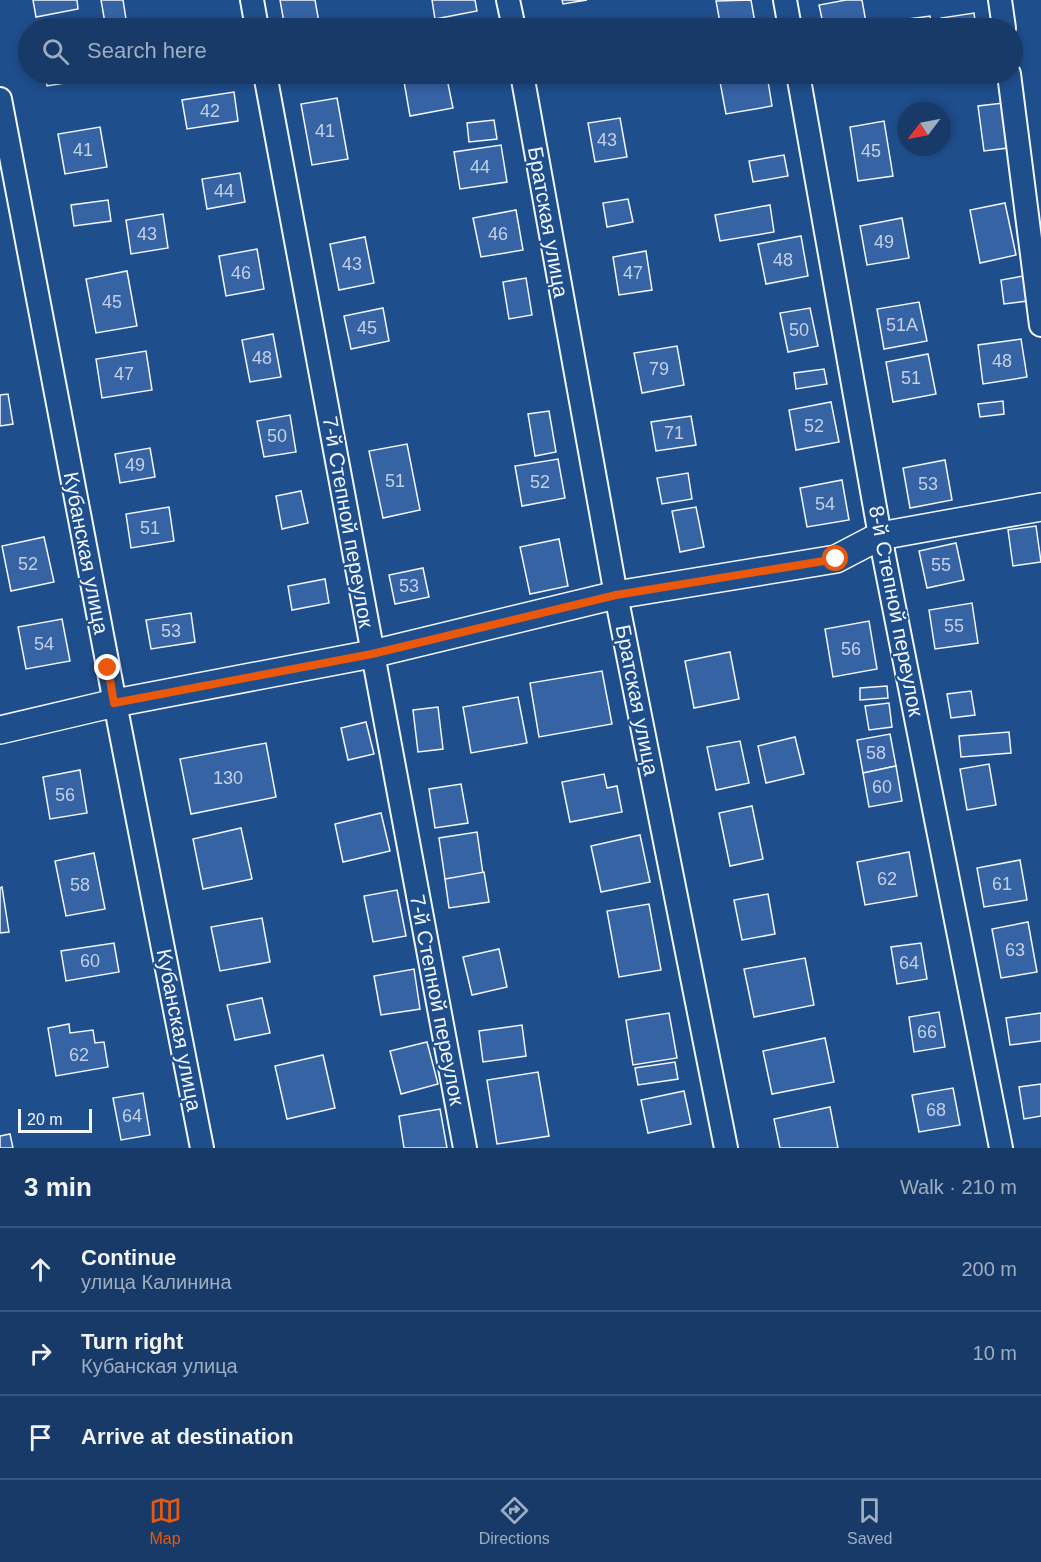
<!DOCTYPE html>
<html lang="en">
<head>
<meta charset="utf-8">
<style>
	body { margin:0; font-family:Arial,sans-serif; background:#20416f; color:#f1f3f6 }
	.compass { position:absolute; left:897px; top:102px; width:54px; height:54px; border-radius:50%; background:#173a69; box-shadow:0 3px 9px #0003; rotate:238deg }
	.scale { position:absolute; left:18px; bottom:15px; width:74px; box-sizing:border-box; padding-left:6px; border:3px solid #f2f6ff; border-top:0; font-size:16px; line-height:21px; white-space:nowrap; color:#f2f6ff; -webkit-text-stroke:4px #1f4e8c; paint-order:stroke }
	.stop { position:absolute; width:18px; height:18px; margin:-14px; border:4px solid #ea580c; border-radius:50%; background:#fff }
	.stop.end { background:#ea580c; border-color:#fff; box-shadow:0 2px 6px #0008 }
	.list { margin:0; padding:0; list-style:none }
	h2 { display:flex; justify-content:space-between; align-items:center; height:78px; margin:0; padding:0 24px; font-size:26px }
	h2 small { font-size:20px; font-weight:400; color:#9eadc0 }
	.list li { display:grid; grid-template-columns:39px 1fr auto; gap:18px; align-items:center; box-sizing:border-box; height:84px; padding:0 24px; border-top:2px solid #36547d }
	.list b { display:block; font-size:22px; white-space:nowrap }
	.list p { margin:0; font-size:20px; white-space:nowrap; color:#9eadc0 }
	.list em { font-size:20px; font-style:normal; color:#9eadc0 }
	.icon { flex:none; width:33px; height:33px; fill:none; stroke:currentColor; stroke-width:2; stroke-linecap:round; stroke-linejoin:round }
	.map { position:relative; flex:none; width:1041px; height:1148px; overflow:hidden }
	.search { position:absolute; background:#173a69; box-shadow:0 3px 9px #0003; left:18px; right:18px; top:18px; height:66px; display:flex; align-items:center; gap:15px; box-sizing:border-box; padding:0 21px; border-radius:33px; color:#9eadc0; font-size:22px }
	.sheet { height:330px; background:#173a69 }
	nav { display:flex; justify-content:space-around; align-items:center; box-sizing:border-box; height:84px; border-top:2px solid #36547d; background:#173a69; font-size:16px; color:#9eadc0 }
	nav a { display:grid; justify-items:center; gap:3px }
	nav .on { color:#ea580c }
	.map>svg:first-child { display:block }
	.building { fill:#3563a3; stroke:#f2f6ff; stroke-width:1.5 }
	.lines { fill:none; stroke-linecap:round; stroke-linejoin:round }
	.minor-casing { stroke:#f2f6ff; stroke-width:26 }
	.tertiary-casing { stroke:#f2f6ff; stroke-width:30 }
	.minor { stroke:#1f4e8c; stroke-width:22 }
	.tertiary { stroke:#1f4e8c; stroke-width:27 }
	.route { stroke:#ea580c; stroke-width:8 }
	.labels { text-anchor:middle; stroke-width:4.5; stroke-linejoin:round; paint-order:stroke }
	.number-label { font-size:18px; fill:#c3d1e8 }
	.street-label { font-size:21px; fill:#f2f6ff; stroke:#1f4e8c }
</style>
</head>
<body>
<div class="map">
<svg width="1041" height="1148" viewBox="0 0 1041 1148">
	<rect width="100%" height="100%" fill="#1f4e8c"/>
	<g class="building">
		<path d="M33 0H77L78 9 36 17Z"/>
		<path d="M101 0H123L126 19 105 23Z"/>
		<path d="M280 0H315L320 28H285Z"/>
		<path d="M432 0H475L477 11 435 19Z"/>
		<path d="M562 0H587L563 4Z"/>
		<path d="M751 0 755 23 721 28 716 1Z"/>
		<path d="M846 0H862L867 28H824L819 5Z"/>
		<path d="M974 13 976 28H943L941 18Z"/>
		<path d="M930 16 932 28H902L901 20Z"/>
		<path d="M216 22 217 28H176Z"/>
		<path d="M45 74H89L90 79 47 86Z"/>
		<path d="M417 74H446L453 108 410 116 403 76Z"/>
		<path d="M577 74H600L578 78Z"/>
		<path d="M767 75 772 106 726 114 720 82Z"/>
		<path d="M234 92 238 121 187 129 182 100Z"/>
		<path d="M337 98 348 159 312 165 301 104Z"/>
		<path d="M1003 103 1008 148 984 151 978 106Z"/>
		<path d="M620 118 627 157 595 162 588 123Z"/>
		<path d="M494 120 497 139 469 142 467 123Z"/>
		<path d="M884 121 893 176 858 181 850 127Z"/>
		<path d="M100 127 107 167 65 174 58 134Z"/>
		<path d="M501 145 507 182 460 189 454 152Z"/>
		<path d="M784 155 788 176 753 182 749 161Z"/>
		<path d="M240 173 245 202 207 209 202 179Z"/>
		<path d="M628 199 633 222 607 227 603 203Z"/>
		<path d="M108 200 111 221 74 226 71 205Z"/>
		<path d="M1005 203 1016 255 980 263 970 210Z"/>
		<path d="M770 205 774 232 720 241 715 215Z"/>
		<path d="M516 210 523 250 481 257 473 218Z"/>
		<path d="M163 214 168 248 131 254 126 220Z"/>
		<path d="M902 218 909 258 867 265 860 226Z"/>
		<path d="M801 236 808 276 766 284 758 244Z"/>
		<path d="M365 237 374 283 339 290 330 244Z"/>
		<path d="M257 249 264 289 226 296 219 256Z"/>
		<path d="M646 251 652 290 619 295 613 257Z"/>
		<path d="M127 271 137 326 96 333 86 279Z"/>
		<path d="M1023 276 1027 301 1004 304 1001 280Z"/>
		<path d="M526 278 532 315 509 319 503 282Z"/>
		<path d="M919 302 927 341 884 349 877 309Z"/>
		<path d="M383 308 389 341 351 349 344 316Z"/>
		<path d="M810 308 818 346 788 352 780 313Z"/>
		<path d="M273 334 281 377 250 382 242 340Z"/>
		<path d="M1021 339 1027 377 983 384 978 345Z"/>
		<path d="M677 346 684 385 642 393 634 353Z"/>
		<path d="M146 351 152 390 102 398 96 359Z"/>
		<path d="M928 354 936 394 893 402 886 362Z"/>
		<path d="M824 369 827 384 796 389 794 373Z"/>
		<path d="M8 394 13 424 0 426V395Z"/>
		<path d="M1003 401 1004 414 980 417 978 404Z"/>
		<path d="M831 402 839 442 796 450 789 410Z"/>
		<path d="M549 411 556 452 535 456 528 414Z"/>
		<path d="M290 415 296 452 264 457 257 421Z"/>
		<path d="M691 416 696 445 656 451 651 422Z"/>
		<path d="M407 444 420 510 383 518 369 451Z"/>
		<path d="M150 448 155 477 120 483 115 454Z"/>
		<path d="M558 459 565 498 522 506 515 466Z"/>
		<path d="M945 460 952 500 910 508 903 468Z"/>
		<path d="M688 473 692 499 662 504 657 478Z"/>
		<path d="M842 480 849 520 807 527 800 488Z"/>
		<path d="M301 491 308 523 282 529 276 496Z"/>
		<path d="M169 507 174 541 131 548 126 514Z"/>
		<path d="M696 507 704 547 680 552 672 511Z"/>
		<path d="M1036 526 1041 562 1013 566 1008 530Z"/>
		<path d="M44 537 54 582 11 591 2 546Z"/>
		<path d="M559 539 568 586 530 594 520 547Z"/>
		<path d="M956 543 964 580 927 588 919 551Z"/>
		<path d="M423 568 429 597 395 604 389 575Z"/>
		<path d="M325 579 329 603 292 610 288 586Z"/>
		<path d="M972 603 978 643 935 649 929 610Z"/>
		<path d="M191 613 195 642 151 649 146 620Z"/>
		<path d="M62 619 70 661 26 669 18 627Z"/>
		<path d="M869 621 877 669 833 677 825 629Z"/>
		<path d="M730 652 739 699 694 708 685 661Z"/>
		<path d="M602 671 612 724 539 737 530 683Z"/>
		<path d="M887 686 888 698 860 700V688Z"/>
		<path d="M971 691 975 715 951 718 947 694Z"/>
		<path d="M518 697 527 743 471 753 463 707Z"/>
		<path d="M889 703 892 727 869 730 865 706Z"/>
		<path d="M438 707 443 749 418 752 413 710Z"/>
		<path d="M366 722 374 754 348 760 341 728Z"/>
		<path d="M1009 732 1011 753 961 757 959 736Z"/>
		<path d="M890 734 896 766 863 773 857 740Z"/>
		<path d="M795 737 804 774 766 783 758 746Z"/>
		<path d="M740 741 749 783 716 790 707 747Z"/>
		<path d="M266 743 276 797 191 814 180 759Z"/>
		<path d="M989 764 996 805 967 810 960 769Z"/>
		<path d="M896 766 902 801 869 807 863 773Z"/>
		<path d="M80 770 87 813 50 819 43 777Z"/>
		<path d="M604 774 607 788 617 786 622 812 570 822 562 782Z"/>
		<path d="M461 784 468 823 435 828 429 789Z"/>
		<path d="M752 806 763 859 730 866 719 813Z"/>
		<path d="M381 813 390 851 343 862 335 824Z"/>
		<path d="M241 828 252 879 203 889 193 839Z"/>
		<path d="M477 832 483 874 445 879 439 838Z"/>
		<path d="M640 835 650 882 601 892 591 846Z"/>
		<path d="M909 852 917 896 865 905 857 862Z"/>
		<path d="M94 853 105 909 66 916 55 861Z"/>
		<path d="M1020 860 1027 900 984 907 977 868Z"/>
		<path d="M484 872 489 902 449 908 445 879Z"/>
		<path d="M2 887 9 932 0 933V888Z"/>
		<path d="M397 890 406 936 373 942 364 896Z"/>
		<path d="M768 894 775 934 742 940 734 900Z"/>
		<path d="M649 904 661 970 619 977 607 911Z"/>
		<path d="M262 918 270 962 220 971 211 927Z"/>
		<path d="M1028 922 1037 972 1001 978 992 929Z"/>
		<path d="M114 943 119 972 66 981 61 951Z"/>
		<path d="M921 943 927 979 897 984 891 947Z"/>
		<path d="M499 949 507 987 472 995 463 957Z"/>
		<path d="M805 958 814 1005 754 1017 744 969Z"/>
		<path d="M414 969 420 1009 381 1015 374 976Z"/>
		<path d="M262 998 270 1033 235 1040 227 1005Z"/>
		<path d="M939 1012 945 1047 914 1052 909 1017Z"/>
		<path d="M669 1013 677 1058 633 1065 626 1020Z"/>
		<path d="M1041 1013V1041L1010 1045 1006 1018Z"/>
		<path d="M69 1024 70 1033 93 1030 95 1043 104 1042 108 1067 56 1076 48 1028Z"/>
		<path d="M522 1025 526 1056 483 1062 479 1031Z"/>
		<path d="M825 1038 834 1082 772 1094 763 1051Z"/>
		<path d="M427 1042 438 1084 401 1094 390 1051Z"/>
		<path d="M323 1055 335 1108 287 1119 275 1066Z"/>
		<path d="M675 1062 678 1079 638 1085 635 1068Z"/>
		<path d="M538 1072 549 1136 497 1144 487 1080Z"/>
		<path d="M1041 1084V1116L1024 1119 1019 1087Z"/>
		<path d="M953 1088 960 1125 919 1132 912 1095Z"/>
		<path d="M684 1091 691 1124 648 1133 641 1100Z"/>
		<path d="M143 1093 150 1135 121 1140 113 1098Z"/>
		<path d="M830 1107 838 1148H780L774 1119Z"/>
		<path d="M440 1109 447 1148H404L399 1116Z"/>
		<path d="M10 1134 13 1148H0V1136Z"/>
	</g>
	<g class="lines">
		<g class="minor-casing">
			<g id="minor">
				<path d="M252 0 257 28"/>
				<path d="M508 0 514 28"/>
				<path d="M785 0 790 28"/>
				<path d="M1000 0 1004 28"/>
				<path d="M265 74 465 1148"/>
				<path d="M522 74 616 595 726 1148"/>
				<path d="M798 74 880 536 1001 1148"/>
				<path d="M1009 74 1041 325"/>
				<path d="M0 99 115 703 202 1148"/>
			</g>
		</g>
		<g class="tertiary-casing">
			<path id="tertiary" d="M0 730 115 703 372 654 616 595 836 559 880 536 1041 507"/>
		</g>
		<use href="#minor" class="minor"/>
		<use href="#tertiary" class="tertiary"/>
	</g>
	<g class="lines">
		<path class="route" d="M108 668 114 703 372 654 616 595 836 559"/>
	</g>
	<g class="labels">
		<g class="number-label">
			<text x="210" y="117">42</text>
			<text x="325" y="137">41</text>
			<text x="607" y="146">43</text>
			<text x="83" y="156">41</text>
			<text x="871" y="157">45</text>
			<text x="480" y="173">44</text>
			<text x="224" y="197">44</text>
			<text x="147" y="240">43</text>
			<text x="498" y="240">46</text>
			<text x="884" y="248">49</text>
			<text x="783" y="266">48</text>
			<text x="352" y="270">43</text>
			<text x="241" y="279">46</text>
			<text x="633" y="279">47</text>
			<text x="112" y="308">45</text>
			<text x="902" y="331">51А</text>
			<text x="367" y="334">45</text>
			<text x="799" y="336">50</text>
			<text x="262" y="364">48</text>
			<text x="1002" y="367">48</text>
			<text x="659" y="375">79</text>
			<text x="124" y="380">47</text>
			<text x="911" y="384">51</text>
			<text x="814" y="432">52</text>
			<text x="674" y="439">71</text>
			<text x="277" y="442">50</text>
			<text x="135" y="471">49</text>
			<text x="395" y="487">51</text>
			<text x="540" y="488">52</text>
			<text x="928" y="490">53</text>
			<text x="825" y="510">54</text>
			<text x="150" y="534">51</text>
			<text x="28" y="570">52</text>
			<text x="941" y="571">55</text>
			<text x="409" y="592">53</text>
			<text x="954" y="632">55</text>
			<text x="171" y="637">53</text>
			<text x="44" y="650">54</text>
			<text x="851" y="655">56</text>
			<text x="876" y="759">58</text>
			<text x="228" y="784">130</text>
			<text x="882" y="793">60</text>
			<text x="65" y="801">56</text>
			<text x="887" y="885">62</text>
			<text x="1002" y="890">61</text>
			<text x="80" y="891">58</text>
			<text x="1015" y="956">63</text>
			<text x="90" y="967">60</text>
			<text x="909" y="969">64</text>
			<text x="927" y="1038">66</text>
			<text x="79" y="1061">62</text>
			<text x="936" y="1116">68</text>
			<text x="132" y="1122">64</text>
		</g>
		<g class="street-label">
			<text transform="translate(548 222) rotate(80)" y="7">Братская улица</text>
			<text transform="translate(348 522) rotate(80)" y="7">7-й Степной переулок</text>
			<text transform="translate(86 553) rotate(79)" y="7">Кубанская улица</text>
			<text transform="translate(896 611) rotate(79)" y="7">8-й Степной переулок</text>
			<text transform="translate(637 700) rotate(79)" y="7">Братская улица</text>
			<text transform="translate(437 1000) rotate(79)" y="7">7-й Степной переулок</text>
			<text transform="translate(179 1030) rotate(79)" y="7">Кубанская улица</text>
		</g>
	</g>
</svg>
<svg class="compass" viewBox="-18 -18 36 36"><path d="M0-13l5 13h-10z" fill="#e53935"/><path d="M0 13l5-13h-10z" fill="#9eadc0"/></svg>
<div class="scale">20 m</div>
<div class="stop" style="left:836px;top:559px"></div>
<div class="stop end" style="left:108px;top:668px"></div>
<div class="search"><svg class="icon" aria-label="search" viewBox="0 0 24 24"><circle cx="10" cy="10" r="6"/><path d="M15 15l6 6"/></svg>Search here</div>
</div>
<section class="sheet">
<h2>3 min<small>Walk · 210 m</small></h2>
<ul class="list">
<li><svg class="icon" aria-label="ahead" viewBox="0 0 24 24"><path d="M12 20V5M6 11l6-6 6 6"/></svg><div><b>Continue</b><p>улица Калинина</p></div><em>200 m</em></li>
<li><svg class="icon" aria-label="right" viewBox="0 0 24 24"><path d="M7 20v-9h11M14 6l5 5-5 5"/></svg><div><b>Turn right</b><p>Кубанская улица</p></div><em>10 m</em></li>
<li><svg class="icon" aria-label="arrive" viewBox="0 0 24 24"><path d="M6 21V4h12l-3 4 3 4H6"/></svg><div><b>Arrive at destination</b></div></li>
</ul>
</section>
<nav>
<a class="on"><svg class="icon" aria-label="map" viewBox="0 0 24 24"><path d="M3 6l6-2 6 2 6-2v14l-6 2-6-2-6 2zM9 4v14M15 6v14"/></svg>Map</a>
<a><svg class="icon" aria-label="directions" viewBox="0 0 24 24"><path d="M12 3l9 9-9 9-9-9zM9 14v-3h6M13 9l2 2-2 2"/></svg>Directions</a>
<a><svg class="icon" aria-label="saved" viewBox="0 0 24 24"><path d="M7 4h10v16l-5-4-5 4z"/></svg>Saved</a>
</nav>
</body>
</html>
